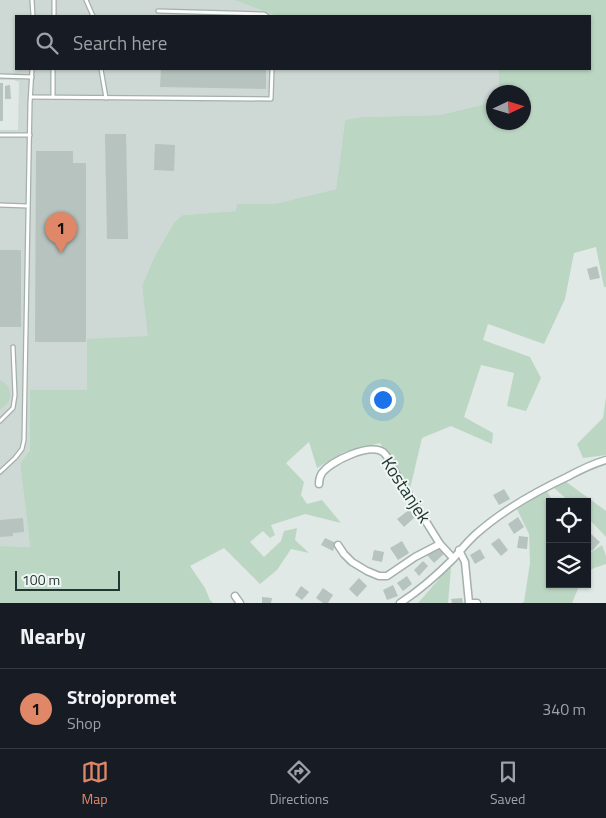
<!DOCTYPE html>
<html lang="en">
<head>
<meta charset="utf-8">
<style>
	body { margin:0; font-family:"Titillium Web",sans-serif; background:#20242c; color:#f1f3f6 }
	.controls { position:absolute; right:15px; bottom:15px; display:grid; overflow:hidden; border-radius:0px; box-shadow:0 1px 4px #0004 }
	.controls button { width:45px; height:45px; display:grid; place-items:center; padding:0; border:0; border-bottom:1px solid #363941; background:#171b24; color:#f1f3f6; font:25px sans-serif }
	.compass { position:absolute; left:486px; top:85px; width:45px; height:45px; border-radius:50%; background:#171b24; box-shadow:0 1px 4px #0004; rotate:86deg }
	.scale { position:absolute; left:15px; bottom:12px; width:105px; box-sizing:border-box; padding-left:5px; border:2px solid #233732; border-top:0; font-size:14px; line-height:18px; white-space:nowrap; color:#233732; -webkit-text-stroke:4px #f0f6f3; paint-order:stroke }
	.you { position:absolute; left:382px; top:399px; width:18px; height:18px; margin:-12px; border:4px solid #fff; border-radius:50%; background:#1a73e8; box-shadow:0 0 0 8px #1a73e833 }
	.badge { display:grid; place-items:center; width:32px; height:32px; border-radius:50%; background:#e08767; color:#111; font-size:16px; font-weight:700 }
	.pin { position:absolute; translate:-50% -41px; filter:drop-shadow(0 1px 2px #0008) }
	.pin::after { content:''; position:absolute; top:26px; width:18px; height:15px; background:inherit; clip-path:polygon(0 0,100% 0,50% 100%) }
	.list { margin:0; padding:0; list-style:none }
	h2 { display:flex; justify-content:space-between; align-items:center; height:65px; margin:0; padding:0 20px; font-size:21px }
	h2 small { font-size:16px; font-weight:400; color:#9ea1a6 }
	.list li { display:grid; grid-template-columns:32px 1fr auto; gap:15px; align-items:center; box-sizing:border-box; height:80px; padding:0 20px; border-top:1px solid #363941 }
	.list b { display:block; font-size:19px; white-space:nowrap }
	.list p { margin:0; font-size:16px; white-space:nowrap; color:#9ea1a6 }
	.list em { font-size:16px; font-style:normal; color:#9ea1a6 }
	.icon { flex:none; width:28px; height:28px; fill:none; stroke:currentColor; stroke-width:2; stroke-linecap:round; stroke-linejoin:round }
	.map { position:relative; flex:none; width:606px; height:603px; overflow:hidden }
	.search { position:absolute; background:#171b24; box-shadow:0 1px 4px #0004; left:15px; right:15px; top:15px; height:55px; display:flex; align-items:center; gap:12px; box-sizing:border-box; padding:0 18px; border-radius:0px; color:#9ea1a6; font-size:19px }
	.sheet { height:145px; background:#171b24 }
	nav { display:flex; justify-content:space-around; align-items:center; box-sizing:border-box; height:70px; border-top:1px solid #363941; background:#171b24; font-size:14px; color:#9ea1a6 }
	nav a { display:grid; justify-items:center; gap:2px }
	nav .on { color:#e08767 }
	.map>svg:first-child { display:block }
	.built { fill:#ced8d4 }
	.green { fill:#bbd7c3 }
	.building { fill:#b6c3be }
	.lines { fill:none; stroke-linecap:round; stroke-linejoin:round }
	.service-casing { stroke:#a4b0ac; stroke-width:5.5 }
	.minor-casing { stroke:#a4b0ac; stroke-width:9 }
	.service { stroke:#fff; stroke-width:3 }
	.minor { stroke:#fff; stroke-width:6 }
	.labels { text-anchor:middle; stroke-width:4; stroke-linejoin:round; paint-order:stroke }
	.street-label { font-size:18px; fill:#233732; stroke:#f0f6f3 }
</style>
</head>
<body>
<div class="map">
<svg width="606" height="603" viewBox="0 0 606 603">
	<rect width="100%" height="100%" fill="#e0e9e5"/>
	<path class="built" d="M0 0H234L277 16H16V69H499V92H494L493 102 440 115 361 117 345 120 336 189 274 204H237V211L183 215 142 286 149 336 87 390 30 391V450L20 463 30 547 0 546V130H18L19 82 14 80H0Z"/>
	<g class="green">
		<path d="M234 0H606V287H604L596 247 574 253 565 299 544 344 488 324 483 340 530 357 541 378 526 411 507 406 514 373 481 365 464 417 493 433 492 444 451 426 422 438 410 489 380 443 344 452 317 468 309 442 286 463 304 482 301 495 307 504 322 500 341 523 305 514 271 525 275 535 270 538 263 531 250 542 264 557 281 541 284 531 297 528 295 540 309 553 291 549 277 570 260 584 224 548 190 566 205 588 210 600 213 603H0V546L30 547 20 463 30 450V390H87V339L148 336 142 286 156 254 174 223 183 215 236 211 237 204H274L336 189 345 120 361 117 440 115 493 102 494 122H524V92H499V69H590V16H277Z"/>
		<path d="M0 380C8 384 13 392 9 401 7 404 3 407 0 410Z"/>
		<path d="M606 397V455L583 458 577 444 603 418Z"/>
		<path d="M565 481 606 511V537L587 517V502H570L554 488Z"/>
		<path d="M547 491 553 502H550V584H580L572 603H522L524 602 530 563 529 534 517 509Z"/>
		<path d="M602 545 606 556V564L594 568 587 572V555Z"/>
		<path d="M449 567 451 568 448 603H418L439 579V576Z"/>
	</g>
	<g class="building">
		<path d="M161 69H266V89L160 87Z"/>
		<rect x="0" y="83" width="3" height="38"/>
		<path d="M10 85 11 99H5V86Z"/>
		<path d="M105 134H126L128 239H107Z"/>
		<path d="M155 144 175 145 174 171 154 170Z"/>
		<path d="M36 151H73V163H86V342H35Z"/>
		<rect x="0" y="250" width="21" height="77"/>
		<path d="M597 266 600 278 590 280 587 269Z"/>
		<path d="M504 489 510 499 499 505 493 495Z"/>
		<path d="M409 510 415 517 404 527 397 519Z"/>
		<path d="M518 517 524 527 514 534 508 524Z"/>
		<path d="M23 518 24 532 13 533V536L0 537V520Z"/>
		<path d="M590 533 600 542 592 551 587 546V536Z"/>
		<path d="M519 536 528 537 527 549 517 548Z"/>
		<path d="M325 538 336 543 333 551 321 545Z"/>
		<path d="M499 538 508 550 501 556 491 544Z"/>
		<path d="M402 541 409 553 398 560 390 548Z"/>
		<path d="M438 546 445 553 434 563 427 555Z"/>
		<path d="M480 549 485 558 475 564 470 555Z"/>
		<path d="M374 550 384 552 382 562 372 560Z"/>
		<path d="M423 561 428 566 419 576 414 570Z"/>
		<path d="M407 576 412 584 403 591 397 583Z"/>
		<path d="M359 578 367 586 357 597 349 589Z"/>
		<path d="M393 585 398 596 387 600 383 590Z"/>
		<path d="M301 586 309 592 302 600 295 595Z"/>
		<path d="M323 588 333 595 328 603H323L316 598Z"/>
		<path d="M262 597 272 598 271 603H262Z"/>
		<path d="M462 598 463 603H452L451 599Z"/>
	</g>
	<g class="lines">
		<g class="service-casing">
			<g id="service">
				<path d="M32 0 33 16"/>
				<path d="M86 0 93 16"/>
				<path d="M158 11 264 14 267 16"/>
				<path d="M54 16V0"/>
				<path d="M101 69 106 98"/>
				<path d="M0 76 32 77"/>
				<path d="M31 97 271 99 272 69"/>
				<path d="M53 97V69"/>
				<path d="M0 135H30"/>
				<path d="M0 205 28 206"/>
				<path d="M0 421 13 408 15 395 13 347"/>
				<path d="M0 472 15 458 22 449 24 440 30 103 32 69"/>
			</g>
		</g>
		<g class="minor-casing">
			<g id="minor">
				<path d="M319 484C319 480 320 476 322 473 331 461 369 443 383 452 389 457 392 466 395 472L440 544 453 558"/>
				<path d="M338 545 344 554 352 562 367 571 379 576H387L415 557 440 544"/>
				<path d="M459 550 465 562 469 603"/>
				<path d="M235 596 240 603"/>
				<path d="M400 603C419 591 437 575 453 559 461 550 468 541 476 534 503 510 535 492 567 477 580 470 592 464 606 460"/>
				<path d="M469 603H477"/>
			</g>
		</g>
		<use href="#service" class="service"/>
		<use href="#minor" class="minor"/>
	</g>
	<g class="labels">
		<g class="street-label">
			<text transform="translate(406 490) rotate(57)" y="6">Kostanjek</text>
		</g>
	</g>
</svg>
<div class="controls">
<button><svg class="icon" aria-label="locate" viewBox="0 0 24 24"><circle cx="12" cy="12" r="6"/><path d="M12 2v4M12 18v4M2 12h4M18 12h4"/></svg></button>
<button><svg class="icon" aria-label="layers" viewBox="0 0 24 24"><path d="M12 4l9 5-9 5-9-5zM3 14l9 5 9-5"/></svg></button>
</div>
<svg class="compass" viewBox="-18 -18 36 36"><path d="M0-13l5 13h-10z" fill="#e53935"/><path d="M0 13l5-13h-10z" fill="#9ea1a6"/></svg>
<div class="scale">100 m</div>
<div class="you"></div>
<div class="pin badge" style="left:61px;top:253px">1</div>
<div class="search"><svg class="icon" aria-label="search" viewBox="0 0 24 24"><circle cx="10" cy="10" r="6"/><path d="M15 15l6 6"/></svg>Search here</div>
</div>
<section class="sheet">
<h2>Nearby<small></small></h2>
<ul class="list">
<li><span class="badge">1</span><div><b>Strojopromet</b><p>Shop</p></div><em>340 m</em></li>
</ul>
</section>
<nav>
<a class="on"><svg class="icon" aria-label="map" viewBox="0 0 24 24"><path d="M3 6l6-2 6 2 6-2v14l-6 2-6-2-6 2zM9 4v14M15 6v14"/></svg>Map</a>
<a><svg class="icon" aria-label="directions" viewBox="0 0 24 24"><path d="M12 3l9 9-9 9-9-9zM9 14v-3h6M13 9l2 2-2 2"/></svg>Directions</a>
<a><svg class="icon" aria-label="saved" viewBox="0 0 24 24"><path d="M7 4h10v16l-5-4-5 4z"/></svg>Saved</a>
</nav>
</body>
</html>
